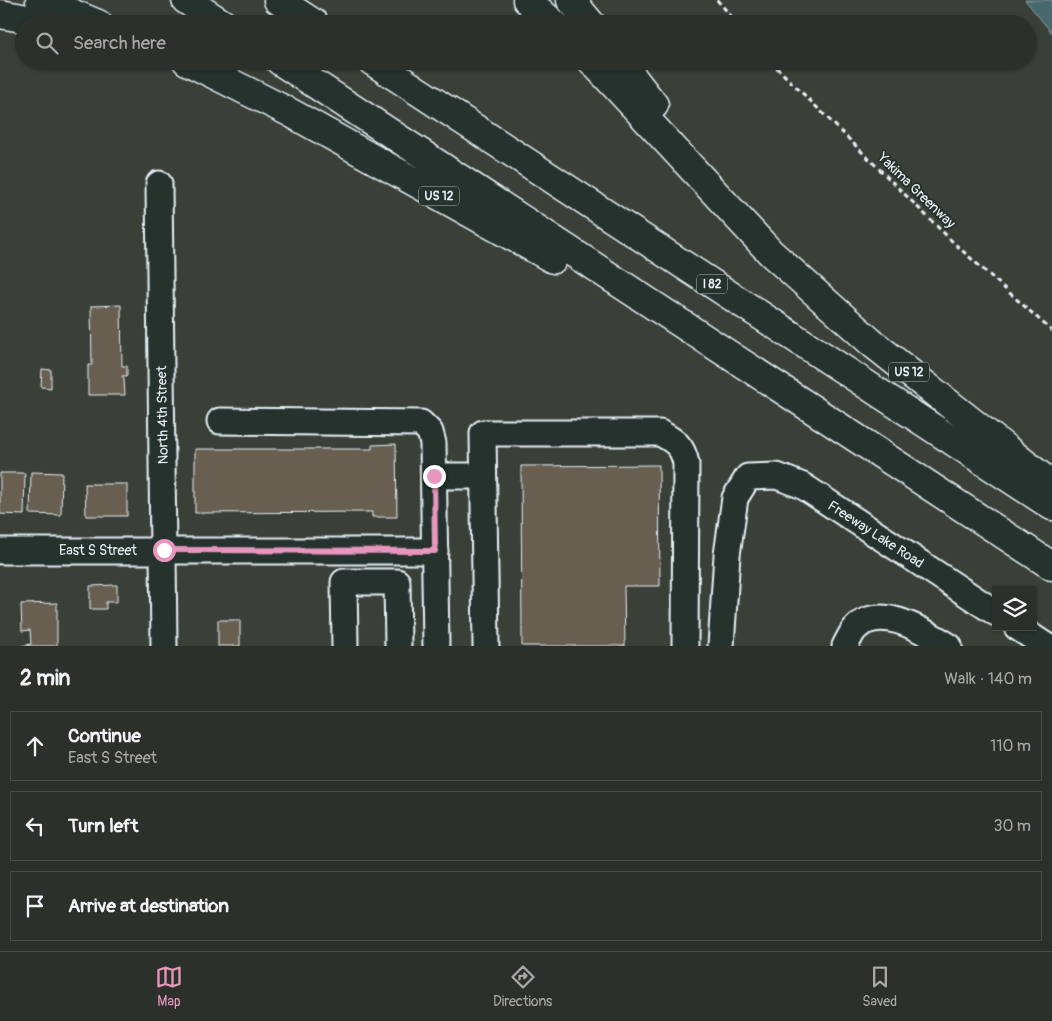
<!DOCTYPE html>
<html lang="en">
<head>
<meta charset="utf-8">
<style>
	body { margin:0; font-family:Pangolin,sans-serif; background:#383c36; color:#f1f3f6 }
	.controls { position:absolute; right:15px; bottom:15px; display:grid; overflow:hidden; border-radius:0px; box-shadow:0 1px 4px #0004 }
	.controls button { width:45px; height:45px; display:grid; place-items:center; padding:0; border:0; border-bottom:1px solid #484b47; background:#2c302a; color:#f1f3f6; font:25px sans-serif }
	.stop { position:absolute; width:15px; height:15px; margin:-11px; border:4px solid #e797bd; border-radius:50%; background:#fff }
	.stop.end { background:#e797bd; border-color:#fff; box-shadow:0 1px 5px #0008 }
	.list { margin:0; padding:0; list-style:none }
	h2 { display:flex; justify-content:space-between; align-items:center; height:65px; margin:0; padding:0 20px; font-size:21px }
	h2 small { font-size:16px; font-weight:400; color:#a6a9a8 }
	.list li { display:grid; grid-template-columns:32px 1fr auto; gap:15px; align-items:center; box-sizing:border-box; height:70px; margin:0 10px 10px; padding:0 10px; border:1px solid #484b47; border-radius:0px }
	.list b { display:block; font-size:19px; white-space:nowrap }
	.list p { margin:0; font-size:16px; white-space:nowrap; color:#a6a9a8 }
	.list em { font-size:16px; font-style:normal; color:#a6a9a8 }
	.icon { flex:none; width:28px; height:28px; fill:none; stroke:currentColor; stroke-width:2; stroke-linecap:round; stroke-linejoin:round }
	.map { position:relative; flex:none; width:1052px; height:646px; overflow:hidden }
	.search { position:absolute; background:#2c302a; box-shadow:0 1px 4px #0004; left:15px; right:15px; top:15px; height:55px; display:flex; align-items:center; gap:12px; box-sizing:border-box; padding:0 18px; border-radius:28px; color:#a6a9a8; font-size:19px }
	.sheet { height:305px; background:#2c302a }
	nav { display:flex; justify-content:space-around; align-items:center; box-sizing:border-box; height:70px; border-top:1px solid #484b47; background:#2c302a; font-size:14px; color:#a6a9a8 }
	nav a { display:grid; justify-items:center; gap:2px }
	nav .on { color:#e797bd }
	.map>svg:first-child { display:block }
	.water { fill:#47696d; stroke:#879fa5 }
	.building { fill:#685f51; stroke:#e8f1f8 }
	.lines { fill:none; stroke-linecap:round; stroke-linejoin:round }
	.minor-casing { stroke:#e8f1f8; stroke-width:29 }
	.highway-casing { stroke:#e8f1f8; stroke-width:31 }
	.path { stroke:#e8f1f8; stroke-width:3; stroke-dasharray:5 4; stroke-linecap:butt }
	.minor { stroke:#26332d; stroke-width:25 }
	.highway { stroke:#26332d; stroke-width:28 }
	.route { stroke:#e797bd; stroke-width:6 }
	.labels { text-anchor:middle; stroke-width:4; stroke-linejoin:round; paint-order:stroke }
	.shield { fill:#26332d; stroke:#aeb8bb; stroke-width:1 }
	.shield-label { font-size:12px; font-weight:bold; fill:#e8f1f8 }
	.street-label { font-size:14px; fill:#e8f1f8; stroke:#26332d }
</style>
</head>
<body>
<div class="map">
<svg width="1052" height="646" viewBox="0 0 1052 646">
	<rect width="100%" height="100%" fill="#3a4038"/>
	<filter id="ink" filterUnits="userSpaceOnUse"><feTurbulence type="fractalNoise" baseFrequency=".02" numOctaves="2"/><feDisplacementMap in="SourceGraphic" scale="10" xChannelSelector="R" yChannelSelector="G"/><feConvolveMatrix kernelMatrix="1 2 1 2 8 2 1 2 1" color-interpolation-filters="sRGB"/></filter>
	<g filter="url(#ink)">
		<path class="water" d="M1025 0H1052V33Z"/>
		<g class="building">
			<path d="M121 305 122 366H127V376H122L124 379 125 395H88V365H92L91 306Z"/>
			<path d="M42 369 51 370V388L41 387Z"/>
			<path d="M396 444 397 517H372V512L195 513V449H372V445Z"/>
			<path d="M659 465 660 586H624L625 646H522L521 466Z"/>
			<path d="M31 472 62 473 61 515 30 514Z"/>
			<path d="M0 473H25L24 515 0 514Z"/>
			<path d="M85 484H127V516H86Z"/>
			<path d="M117 585V602H106V609H90V586Z"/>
			<path d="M57 603V646H21L31 644 30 630 22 631 21 604Z"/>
			<rect x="218" y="620" width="22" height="26"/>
		</g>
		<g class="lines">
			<g class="minor-casing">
				<g id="minor">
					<path d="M159 184 164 646"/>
					<path d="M220 421 421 423 430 432 433 443 436 646"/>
					<path d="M434 476H483"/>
					<path d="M0 551H435"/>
					<path d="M1017 627 1046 646"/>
					<path d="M345 646 344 582H397L398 646"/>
					<path d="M486 646 483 433H660C675 441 683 446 686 464L685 646"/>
					<path d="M721 646 727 555 735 498 748 477 777 476 803 486 996 613"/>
					<path d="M845 646C848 641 851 633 855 629 880 602 925 632 949 646"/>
				</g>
			</g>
			<g class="highway-casing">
				<g id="highway">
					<path d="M40 0 98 24"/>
					<path d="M186 0 223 24"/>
					<path d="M278 0 315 24"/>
					<path d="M527 0 554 24"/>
					<path d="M571 0 591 24"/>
					<path d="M0 14 55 24"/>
					<path d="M187 61 291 113 553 259"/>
					<path d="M280 61 1052 566"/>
					<path d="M372 61 1052 506"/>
					<path d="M592 61 771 253 872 343 1052 485"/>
					<path d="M620 61 654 105"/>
				</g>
			</g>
			<g class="path">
				<path d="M717 0 738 24"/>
				<path d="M770 61 955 244 1052 331"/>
			</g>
			<use href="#minor" class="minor"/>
			<use href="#highway" class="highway"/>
		</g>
	</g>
	<g class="lines" filter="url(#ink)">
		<path class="route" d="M164 550 435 551 434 476"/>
	</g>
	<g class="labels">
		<g class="shield">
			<rect x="419" y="186.5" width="40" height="19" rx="4"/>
			<rect x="697" y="274.5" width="30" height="19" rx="4"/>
			<rect x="889" y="362.5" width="40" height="19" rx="4"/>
		</g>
		<g class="shield-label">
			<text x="439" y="200">US 12</text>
			<text x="712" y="288">I 82</text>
			<text x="909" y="376">US 12</text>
		</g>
		<g class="street-label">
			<text transform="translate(917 190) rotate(44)" y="5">Yakima Greenway</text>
			<text transform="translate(162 415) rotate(-91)" y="5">North 4th Street</text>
			<text transform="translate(876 534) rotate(33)" y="5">Freeway Lake Road</text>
			<text x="98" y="555">East S Street</text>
		</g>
	</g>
</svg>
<div class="controls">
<button><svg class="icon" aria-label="layers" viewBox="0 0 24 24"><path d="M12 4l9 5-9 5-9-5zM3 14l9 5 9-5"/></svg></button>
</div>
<div class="stop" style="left:164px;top:550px"></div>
<div class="stop end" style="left:434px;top:476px"></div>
<div class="search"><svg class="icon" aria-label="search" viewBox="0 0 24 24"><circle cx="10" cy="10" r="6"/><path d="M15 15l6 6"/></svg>Search here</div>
</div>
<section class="sheet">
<h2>2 min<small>Walk · 140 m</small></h2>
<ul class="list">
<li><svg class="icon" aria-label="ahead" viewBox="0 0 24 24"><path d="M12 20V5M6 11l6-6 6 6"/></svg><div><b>Continue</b><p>East S Street</p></div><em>110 m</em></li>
<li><svg class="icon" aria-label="left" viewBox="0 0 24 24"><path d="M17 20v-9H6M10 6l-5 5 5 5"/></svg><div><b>Turn left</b></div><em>30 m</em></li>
<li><svg class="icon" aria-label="arrive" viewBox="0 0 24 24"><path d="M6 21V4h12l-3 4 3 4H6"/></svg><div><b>Arrive at destination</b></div></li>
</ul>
</section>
<nav>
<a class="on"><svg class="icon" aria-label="map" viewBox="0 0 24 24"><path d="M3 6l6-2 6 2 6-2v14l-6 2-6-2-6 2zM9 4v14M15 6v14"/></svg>Map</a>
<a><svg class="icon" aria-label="directions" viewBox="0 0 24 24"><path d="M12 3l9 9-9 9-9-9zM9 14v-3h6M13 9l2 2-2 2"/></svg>Directions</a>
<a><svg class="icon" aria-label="saved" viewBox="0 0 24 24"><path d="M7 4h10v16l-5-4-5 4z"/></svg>Saved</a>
</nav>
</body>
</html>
